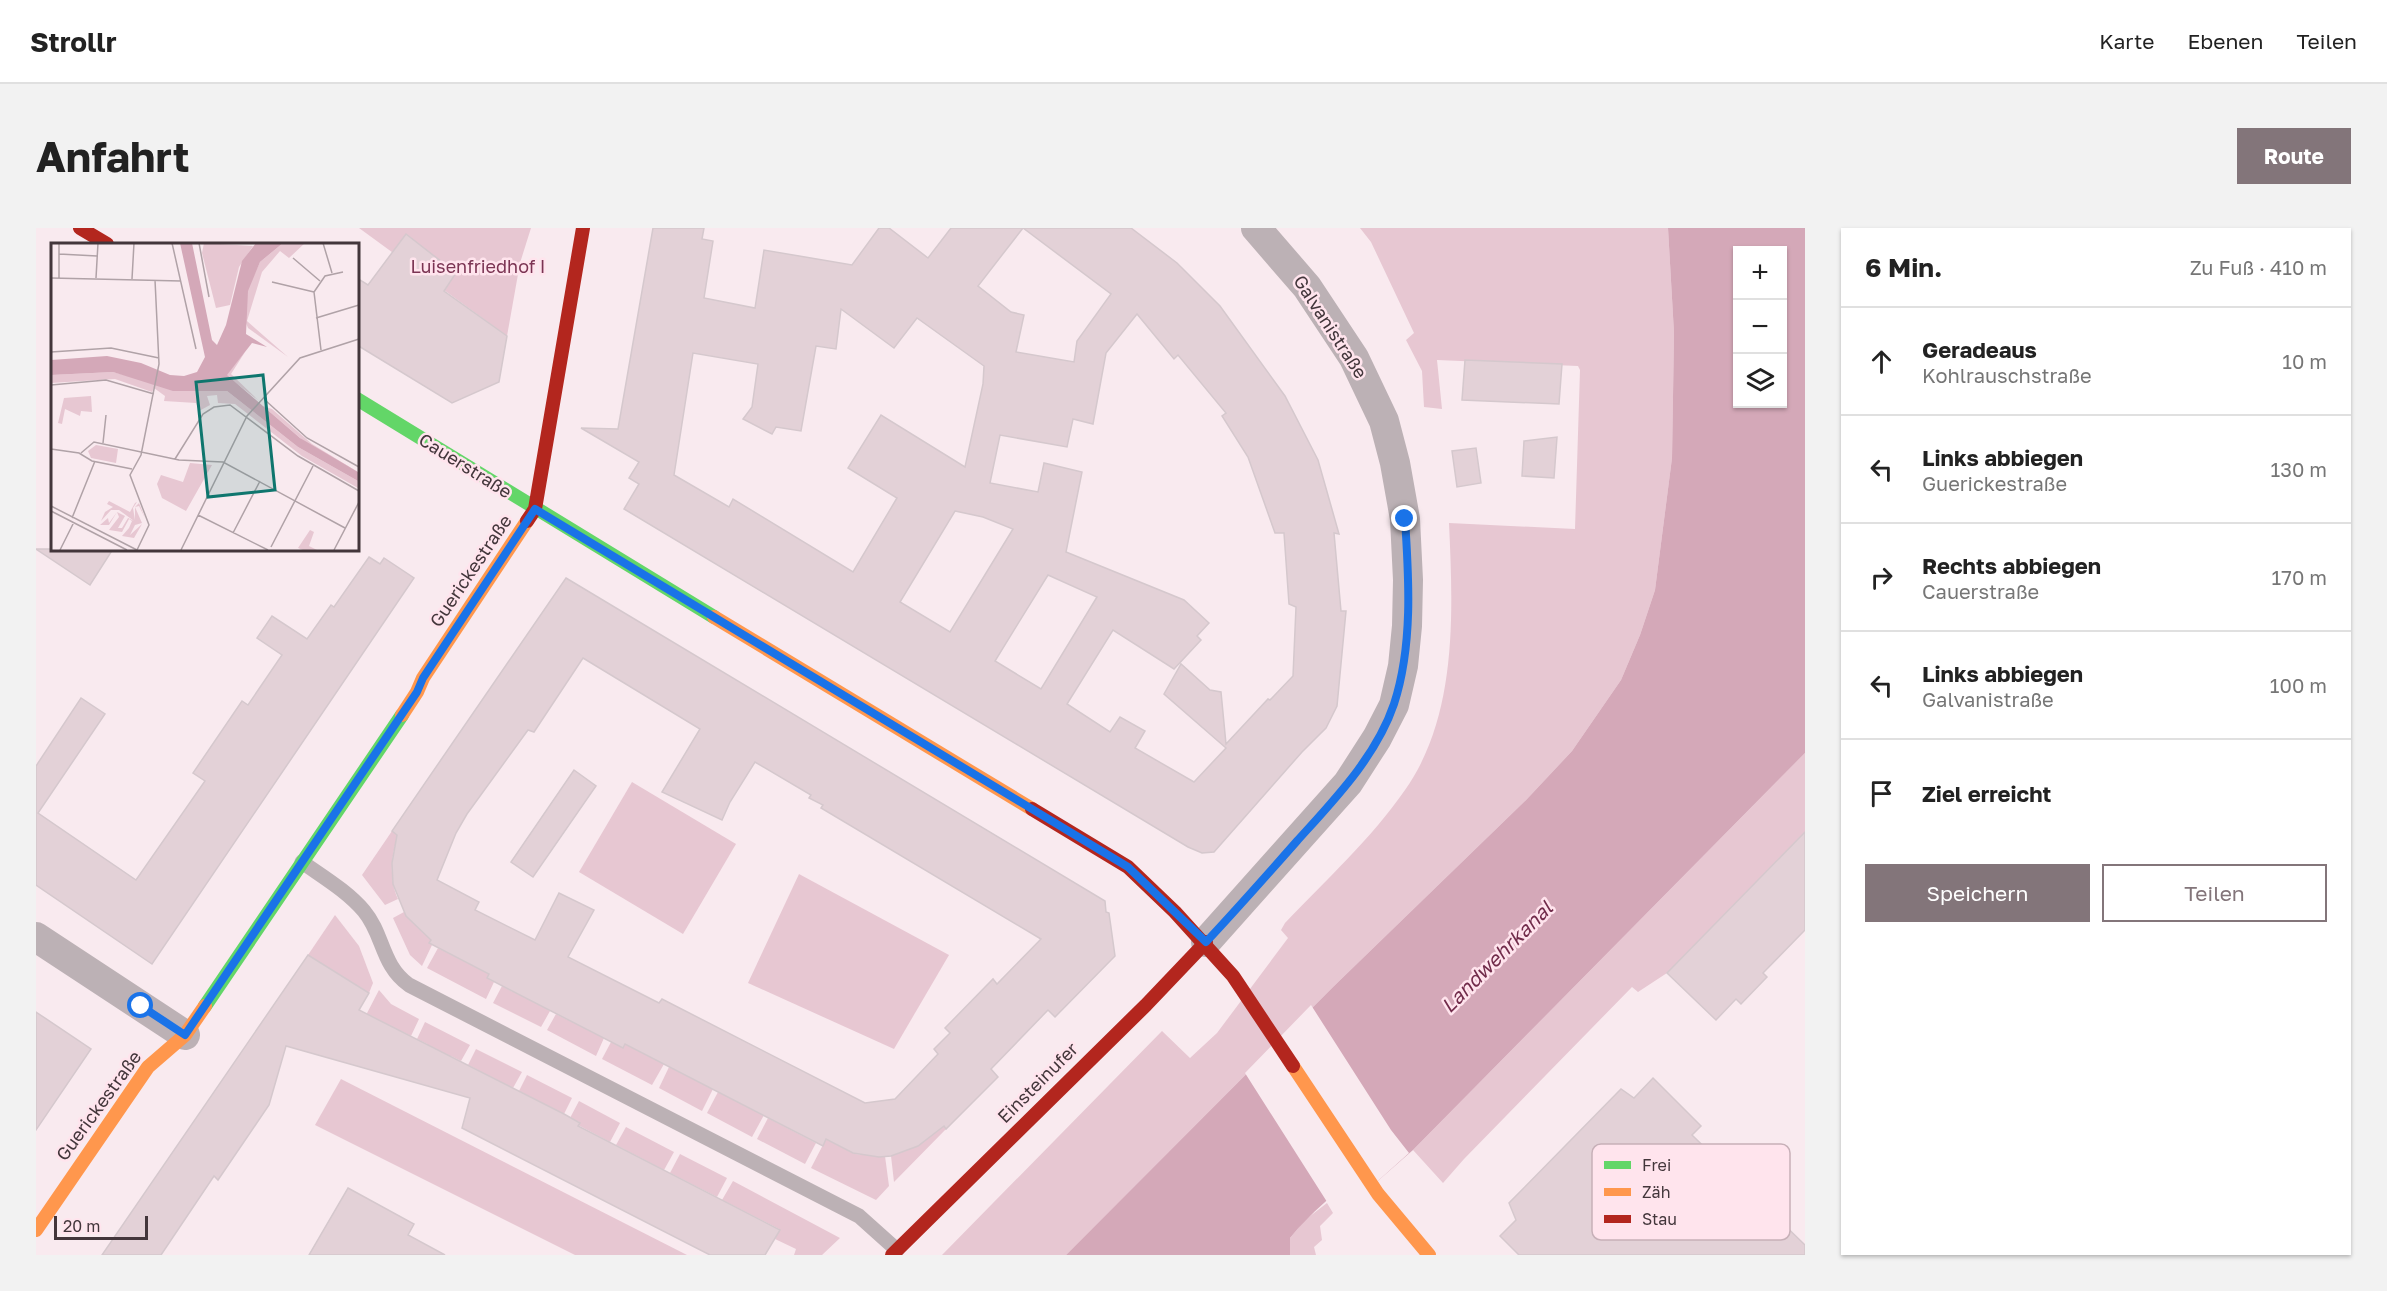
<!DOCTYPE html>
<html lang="de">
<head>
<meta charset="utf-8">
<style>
	body { margin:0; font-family:"Golos Text",sans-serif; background:#f2f2f2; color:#222 }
	.controls { position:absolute; right:18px; top:18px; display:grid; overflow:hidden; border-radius:0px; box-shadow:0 2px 4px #0004 }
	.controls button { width:54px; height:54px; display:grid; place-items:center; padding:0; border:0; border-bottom:2px solid #e0e0e0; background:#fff; color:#222; font:30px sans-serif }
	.scale { position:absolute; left:18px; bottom:15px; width:94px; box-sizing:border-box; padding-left:6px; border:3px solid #43363b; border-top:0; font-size:16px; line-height:21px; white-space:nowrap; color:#43363b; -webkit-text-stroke:4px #ffe4ed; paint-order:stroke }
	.stop { position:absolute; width:18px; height:18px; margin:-14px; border:4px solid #1a73e8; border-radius:50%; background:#fff }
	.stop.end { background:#1a73e8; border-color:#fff; box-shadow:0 2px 6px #0008 }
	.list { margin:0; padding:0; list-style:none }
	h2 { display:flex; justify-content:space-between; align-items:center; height:78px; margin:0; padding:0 24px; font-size:26px }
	h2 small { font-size:20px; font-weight:400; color:#767676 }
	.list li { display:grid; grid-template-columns:39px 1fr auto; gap:18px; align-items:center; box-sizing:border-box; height:108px; padding:0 24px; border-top:2px solid #e0e0e0 }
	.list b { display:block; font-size:22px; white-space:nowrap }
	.list p { margin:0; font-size:20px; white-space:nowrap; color:#767676 }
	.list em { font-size:20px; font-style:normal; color:#767676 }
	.actions { display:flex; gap:12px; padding:18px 24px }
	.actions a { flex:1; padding:14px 0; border:2px solid #83757a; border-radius:0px; text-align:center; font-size:21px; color:#83757a }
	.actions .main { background:#83757a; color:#fff }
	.icon { flex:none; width:33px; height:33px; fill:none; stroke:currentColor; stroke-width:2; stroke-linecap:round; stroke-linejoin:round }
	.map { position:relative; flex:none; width:1769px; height:1027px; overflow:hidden; border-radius:0px }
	header { display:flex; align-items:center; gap:36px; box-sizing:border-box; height:84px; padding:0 30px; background:#fff; border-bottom:2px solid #e0e0e0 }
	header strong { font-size:28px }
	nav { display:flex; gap:33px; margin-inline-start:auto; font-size:21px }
	.intro { display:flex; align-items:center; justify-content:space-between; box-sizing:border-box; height:144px; padding:0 36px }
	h1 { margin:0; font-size:42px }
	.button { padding:15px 27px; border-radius:0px; background:#83757a; color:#fff; font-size:21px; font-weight:700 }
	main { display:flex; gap:36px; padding:0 36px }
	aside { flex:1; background:#fff; border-radius:0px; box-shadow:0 2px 4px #0004 }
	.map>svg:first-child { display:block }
	.green { fill:#e7c7d2 }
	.water { fill:#d4a8b8; fill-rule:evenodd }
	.pier { fill:#f9eaef }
	.building { fill:#e3d1d7; stroke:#d5c8cd; stroke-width:1.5; fill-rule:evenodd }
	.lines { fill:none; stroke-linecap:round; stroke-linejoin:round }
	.lane { stroke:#bcb1b5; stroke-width:15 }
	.street { stroke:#bcb1b5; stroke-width:30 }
	.fast { stroke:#63d668; stroke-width:14 }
	.slow { stroke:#ff974d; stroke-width:14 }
	.jam { stroke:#b3261e; stroke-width:14 }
	.route { stroke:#1a73e8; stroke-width:8 }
	.labels { text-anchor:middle; stroke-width:5; stroke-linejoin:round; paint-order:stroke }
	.park-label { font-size:18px; fill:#7b3453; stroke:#ffe4ed }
	.street-label { font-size:18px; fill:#43363b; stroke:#ffe4ed }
	.water-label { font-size:20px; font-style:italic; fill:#712b4a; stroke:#ffe4ed }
	.inset-road { fill:none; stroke:#b0a2a7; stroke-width:1.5 }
	.view { fill:#0f766e; fill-opacity:0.15; stroke:#0f766e; stroke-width:3 }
	.inset-edge { fill:none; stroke:#43363b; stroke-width:3 }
	.key { fill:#ffe4ed; stroke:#c7b0b8; stroke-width:1.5 }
	.key-label { font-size:16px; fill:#43363b }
</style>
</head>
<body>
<header>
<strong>Strollr</strong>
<nav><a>Karte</a><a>Ebenen</a><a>Teilen</a></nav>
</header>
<div class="intro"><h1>Anfahrt</h1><a class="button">Route</a></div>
<main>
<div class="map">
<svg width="1769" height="1027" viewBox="0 0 1769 1027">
	<rect width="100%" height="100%" fill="#f9eaef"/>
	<g class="green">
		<path d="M323 0H495L484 35 471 108Z"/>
		<path d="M1324 0H1632L1638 105 1636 230 1619 362 1604 407 1585 452 1536 523 1491 571 1297 759 1030 1027H906L1126 803 1154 830 1181 805 1252 710 1245 702 1249 695C1290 652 1335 611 1369 562 1422 487 1417 383 1413 295L1539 301 1544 142 1542 138 1401 132 1406 181 1388 179 1386 143 1370 112 1378 105 1335 14Z"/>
		<path d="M1769 525V604L1631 745 1602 764 1596 759 1428 931 1407 955 1377 922Z"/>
		<path d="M596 554 700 616 647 706 543 644Z"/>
		<path d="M356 603 362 608C355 627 353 651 362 671L349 677 326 647Z"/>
		<path d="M763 646 913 727 858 821 712 755Z"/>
		<path d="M368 684 397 709 393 715 396 717 386 738 374 727 357 690Z"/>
		<path d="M299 687 323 718 337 755 333 765 272 727Z"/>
		<path d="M402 720 453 746 451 750 458 754 450 771 391 740Z"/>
		<path d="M466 758 477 764 480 760 514 783 505 799 457 775Z"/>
		<path d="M343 762 355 776 383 791 375 808 365 803 363 806 329 789Z"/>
		<path d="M520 786 532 792 534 788 568 810 560 828 511 802Z"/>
		<path d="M389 794 434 817 425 833 415 828 413 832 389 820 391 816 381 811Z"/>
		<path d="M575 814 589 816 628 836 616 857 566 831Z"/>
		<path d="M440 821 486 844 477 860 440 846 442 842 432 837Z"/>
		<path d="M633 839 677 861 666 883 623 860Z"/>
		<path d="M491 847 536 870 528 886 483 863Z"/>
		<path d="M305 851 651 1027H539L279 897Z"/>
		<path d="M682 864 728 887 716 909 671 885Z"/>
		<path d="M543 873 584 895 574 914 542 897 543 894 534 890Z"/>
		<path d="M732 890 780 915 769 936 721 911Z"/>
		<path d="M905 895 910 901 858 954 855 928 876 920Z"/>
		<path d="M590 899 638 924 628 942 580 917Z"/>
		<path d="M790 911 819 926 849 928 853 958 840 972 775 940Z"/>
		<path d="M644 926 691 950 681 969 634 945Z"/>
		<path d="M697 953 804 1010 786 1027H758L760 1021 739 1011 743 1001 686 972Z"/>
		<path d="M1291 975 1297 985 1284 998 1286 1012 1278 1019 1280 1027H1254V1010L1269 992Z"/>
	</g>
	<path class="water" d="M1632 0H1769V525L1377 922 1336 958 1325 942C1301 964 1274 985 1254 1010V1027H1030L1297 759 1491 571 1536 523 1585 452 1604 407 1619 362 1636 230 1638 105ZM1702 22H1746V176H1702Z"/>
	<path class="pier" d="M1275 777 1355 902 1373 925 1334 960 1325 946 1293 977 1209 845Z"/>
	<g class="building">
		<path d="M617 0H668L666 11 677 13 668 70 719 80 728 22 816 37 843 0H853L892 30 915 0H1095L1141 35 1184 78 1249 168 1282 232 1303 306 1298 305 1305 383H1310L1301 478 1290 500 1266 524 1178 624 1166 625 1152 619 588 281 603 256 593 250 603 234 545 200 582 201ZM987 0 1075 66 1041 113 1038 134 980 124 988 87 975 84 942 58ZM805 81 858 120 881 90 948 138 947 156 929 239 845 187 812 240 861 270 817 344 697 271 693 279 638 247 657 125 722 136 716 179 707 191 736 206 740 199 765 203 780 118 800 121ZM1101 86 1138 131 1142 127 1190 185 1186 188 1212 229 1239 305H1248L1253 376 1260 379 1257 448 1234 472 1232 471 1190 516 1185 464 1174 462 1145 436 1128 466 1190 520 1158 554 1099 520 1109 503 1084 489 1074 504 1031 476 1077 402 1138 441 1165 412 1161 408 1173 395 1148 372 1030 324 1046 244 1008 235 1002 264 954 255 964 207 1031 219 1037 191 1057 196 1070 125ZM919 283 947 289 977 301 914 404 864 374ZM1012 347 1061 369 1005 461 959 433Z"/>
		<path d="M370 6 420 45 408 63 471 108 463 154 416 175 321 117V50L332 57Z"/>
		<path d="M1429 132 1526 136 1523 176 1426 172Z"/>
		<path d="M1521 209 1518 250 1486 248 1488 213Z"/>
		<path d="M1440 220 1445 255 1421 259 1416 223Z"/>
		<path d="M0 321H77L54 357Z"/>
		<path d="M333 329 344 336 348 330 378 350 116 736 0 657V538L45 470 69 486 2 585 100 652 169 553 157 545 206 473 212 477 246 427 221 410 236 388 271 411 295 377 298 379Z"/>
		<path d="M530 350 1069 673 1070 684 1073 685 1079 728 1019 789 1012 782 955 841 962 849 910 901 908 898 882 918 855 928 843 929 817 925 790 911 787 918 589 816 587 820 451 750 453 746 393 715 395 712 370 688 357 656 356 635 361 607 356 603ZM547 430 664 501 626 564 686 592 694 574 719 534 775 567 773 570 787 577 785 580 1005 711 961 756 957 751 909 800 914 805 898 821 902 826 859 871 829 875 626 771 623 775 532 729 558 682 523 665 499 712 439 682 443 674 401 652 420 605 431 586 492 502 498 504Z"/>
		<path d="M538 542 560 558 497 649 475 634Z"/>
		<path d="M1769 604V702L1727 745 1731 749 1705 776 1700 771 1680 792 1631 745Z"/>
		<path d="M272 727 333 765 323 782 528 886 544 895 542 898 744 1002 729 1027H674L426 900 434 870 250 818 233 877 182 952 178 948 125 1027H66Z"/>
		<path d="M0 784 55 821 0 902Z"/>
		<path d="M1617 850 1665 898 1656 907 1769 1017V1027H1483L1464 1008 1480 992 1473 975 1585 861 1598 870Z"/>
		<path d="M312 960 378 996 372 1007 409 1027H273Z"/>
	</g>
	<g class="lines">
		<path class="lane" d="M266 634C287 649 311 663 328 683 348 707 345 737 373 757L823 988 861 1022"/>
		<g class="street">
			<path d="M0 709 149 807"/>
			<path d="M1170 714 1312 555 1341 510 1358 477 1367 438 1371 398 1372 352 1369 291 1359 235 1348 193 1318 130 1271 59 1220 0"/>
		</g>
		<g class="fast">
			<path d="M321 171 678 389"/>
			<path d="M169 778 366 487"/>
		</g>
		<g class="slow">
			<path d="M678 389 996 581"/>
			<path d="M366 487 381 464 387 450 491 293"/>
			<path d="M1257 838 1342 966 1393 1027"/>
			<path d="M0 1002 112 839 149 807 169 778"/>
		</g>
		<g class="jam">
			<path d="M44 0 71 16"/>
			<path d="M491 293 499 281 547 0"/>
			<path d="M996 581 1092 639 1139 684 1197 748 1257 838"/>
			<path d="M856 1027 1110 777 1170 714"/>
		</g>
	</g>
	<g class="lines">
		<path class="route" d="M105 778 149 807 381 464 387 450 499 281 1092 639 1170 714C1201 681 1231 647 1261 613 1298 572 1340 529 1358 476 1377 418 1373 351 1369 291"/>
	</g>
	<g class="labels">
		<g class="park-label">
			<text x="442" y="45">Luisenfriedhof I</text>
		</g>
		<g class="street-label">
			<text transform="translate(1294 99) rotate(57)" y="6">Galvanistraße</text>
			<text transform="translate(429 238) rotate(32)" y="6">Cauerstraße</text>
			<text transform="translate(435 343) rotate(-56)" y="6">Guerickestraße</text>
			<text transform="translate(1002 855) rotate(-45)" y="6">Einsteinufer</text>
			<text transform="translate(63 878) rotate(-54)" y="6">Guerickestraße</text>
		</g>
		<g class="water-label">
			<text transform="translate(1461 729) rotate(-45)" y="7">Landwehrkanal</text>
		</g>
	</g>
	<g transform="translate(15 15)">
		<rect width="308" height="308" fill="#f9eaef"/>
		<path d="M153 0 202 3 188 24 179 62 165 65 151 10ZM232 0H254L238 15 229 8 211 29 196 78 237 114 197 85 193 75 197 45 209 19ZM194 109 180 131 208 158 175 132ZM62 129 133 148H176L247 204 307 238V245L251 213 184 161 167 160 166 152 156 153 159 162 148 168 145 160 113 158 114 153 103 145 101 149 64 136 0 140V132ZM40 153 41 169 30 168 29 173 14 166 11 181 7 180 13 155ZM212 163 221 166 261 201 307 229 256 201ZM45 202 67 206 65 220 40 215 37 208ZM139 220 161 222 135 268 111 255 106 241 110 232 132 239ZM58 258 79 269 84 260 86 259 82 265 84 277V264L88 260 94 275 88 263 84 264 91 280 84 282 79 292 91 281 83 295 71 293 78 285 81 278 78 276 71 289 58 287 68 274 66 269 58 282H49L57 275 58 280 66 269 74 273 67 285H71L77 275 83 278 68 267H60L50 278 54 269 62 264 56 261ZM259 287 263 289 258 303 266 307H252L247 305Z" fill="#e7c7d2"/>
		<path d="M129 0H141L161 97 166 102 175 82 191 18 205 0H232L209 19 197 48 195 91 216 104 201 100 176 132 249 195 307 229V238L247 204 176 148H122L62 129 0 132V117L56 113 90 120 119 132 133 133 146 129 154 114Z" fill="#d4a8b8"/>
		<path class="inset-road" d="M121 0 145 106M148 0 158 54M272 0 281 30M8 11 46 13M242 15 269 38M0 35 130 38M8 35V0M45 35 47 0M81 36 83 0M221 39 263 49M265 75 308 62M270 107 263 49 274 33 292 29M0 109 60 105 108 115M0 142 55 137 103 151M214 157 256 195 308 224M52 200 55 172M0 206 28 210 41 218 81 226M30 210 43 199 128 217 172 219 294 285M124 216 152 171 163 164 179 162 247 213 308 248M0 263 86 307M0 268 76 307M147 272 217 307M21 275 44 218M182 290 209 238M220 304 262 223M9 307 23 279M86 307 98 282 79 232 90 212 108 121 104 37M130 307 196 173 249 115 308 96M283 307 308 259"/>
		<path class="view" d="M212 132 224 247 157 254 145 139Z"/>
		<rect width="308" height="308" class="inset-edge"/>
	</g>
	<rect x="1556" y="916" width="198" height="96" rx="9" class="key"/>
	<rect x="1568" y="933" width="27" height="8" fill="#63d668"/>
	<rect x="1568" y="960" width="27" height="8" fill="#ff974d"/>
	<rect x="1568" y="987" width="27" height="8" fill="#b3261e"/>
	<g class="key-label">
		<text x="1606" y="943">Frei</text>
		<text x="1606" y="970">Zäh</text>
		<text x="1606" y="997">Stau</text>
	</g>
</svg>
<div class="controls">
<button>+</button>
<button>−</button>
<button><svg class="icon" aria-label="layers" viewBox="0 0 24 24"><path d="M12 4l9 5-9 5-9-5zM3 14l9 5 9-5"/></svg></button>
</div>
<div class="scale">20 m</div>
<div class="stop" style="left:105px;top:778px"></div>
<div class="stop end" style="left:1369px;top:291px"></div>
</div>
<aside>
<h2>6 Min.<small>Zu Fuß · 410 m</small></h2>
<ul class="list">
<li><svg class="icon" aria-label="ahead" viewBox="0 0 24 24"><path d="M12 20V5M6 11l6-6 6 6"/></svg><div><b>Geradeaus</b><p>Kohlrauschstraße</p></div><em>10 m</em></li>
<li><svg class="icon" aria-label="left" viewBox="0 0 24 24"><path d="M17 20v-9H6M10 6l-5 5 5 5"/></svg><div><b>Links abbiegen</b><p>Guerickestraße</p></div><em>130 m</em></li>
<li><svg class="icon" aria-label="right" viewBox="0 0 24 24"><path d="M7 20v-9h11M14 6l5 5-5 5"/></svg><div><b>Rechts abbiegen</b><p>Cauerstraße</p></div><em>170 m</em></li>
<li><svg class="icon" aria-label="left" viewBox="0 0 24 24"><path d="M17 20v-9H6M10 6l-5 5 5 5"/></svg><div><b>Links abbiegen</b><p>Galvanistraße</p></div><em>100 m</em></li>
<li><svg class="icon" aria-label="arrive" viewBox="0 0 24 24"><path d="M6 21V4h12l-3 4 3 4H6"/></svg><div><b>Ziel erreicht</b></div></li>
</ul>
<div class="actions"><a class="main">Speichern</a><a>Teilen</a></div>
</aside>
</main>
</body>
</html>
